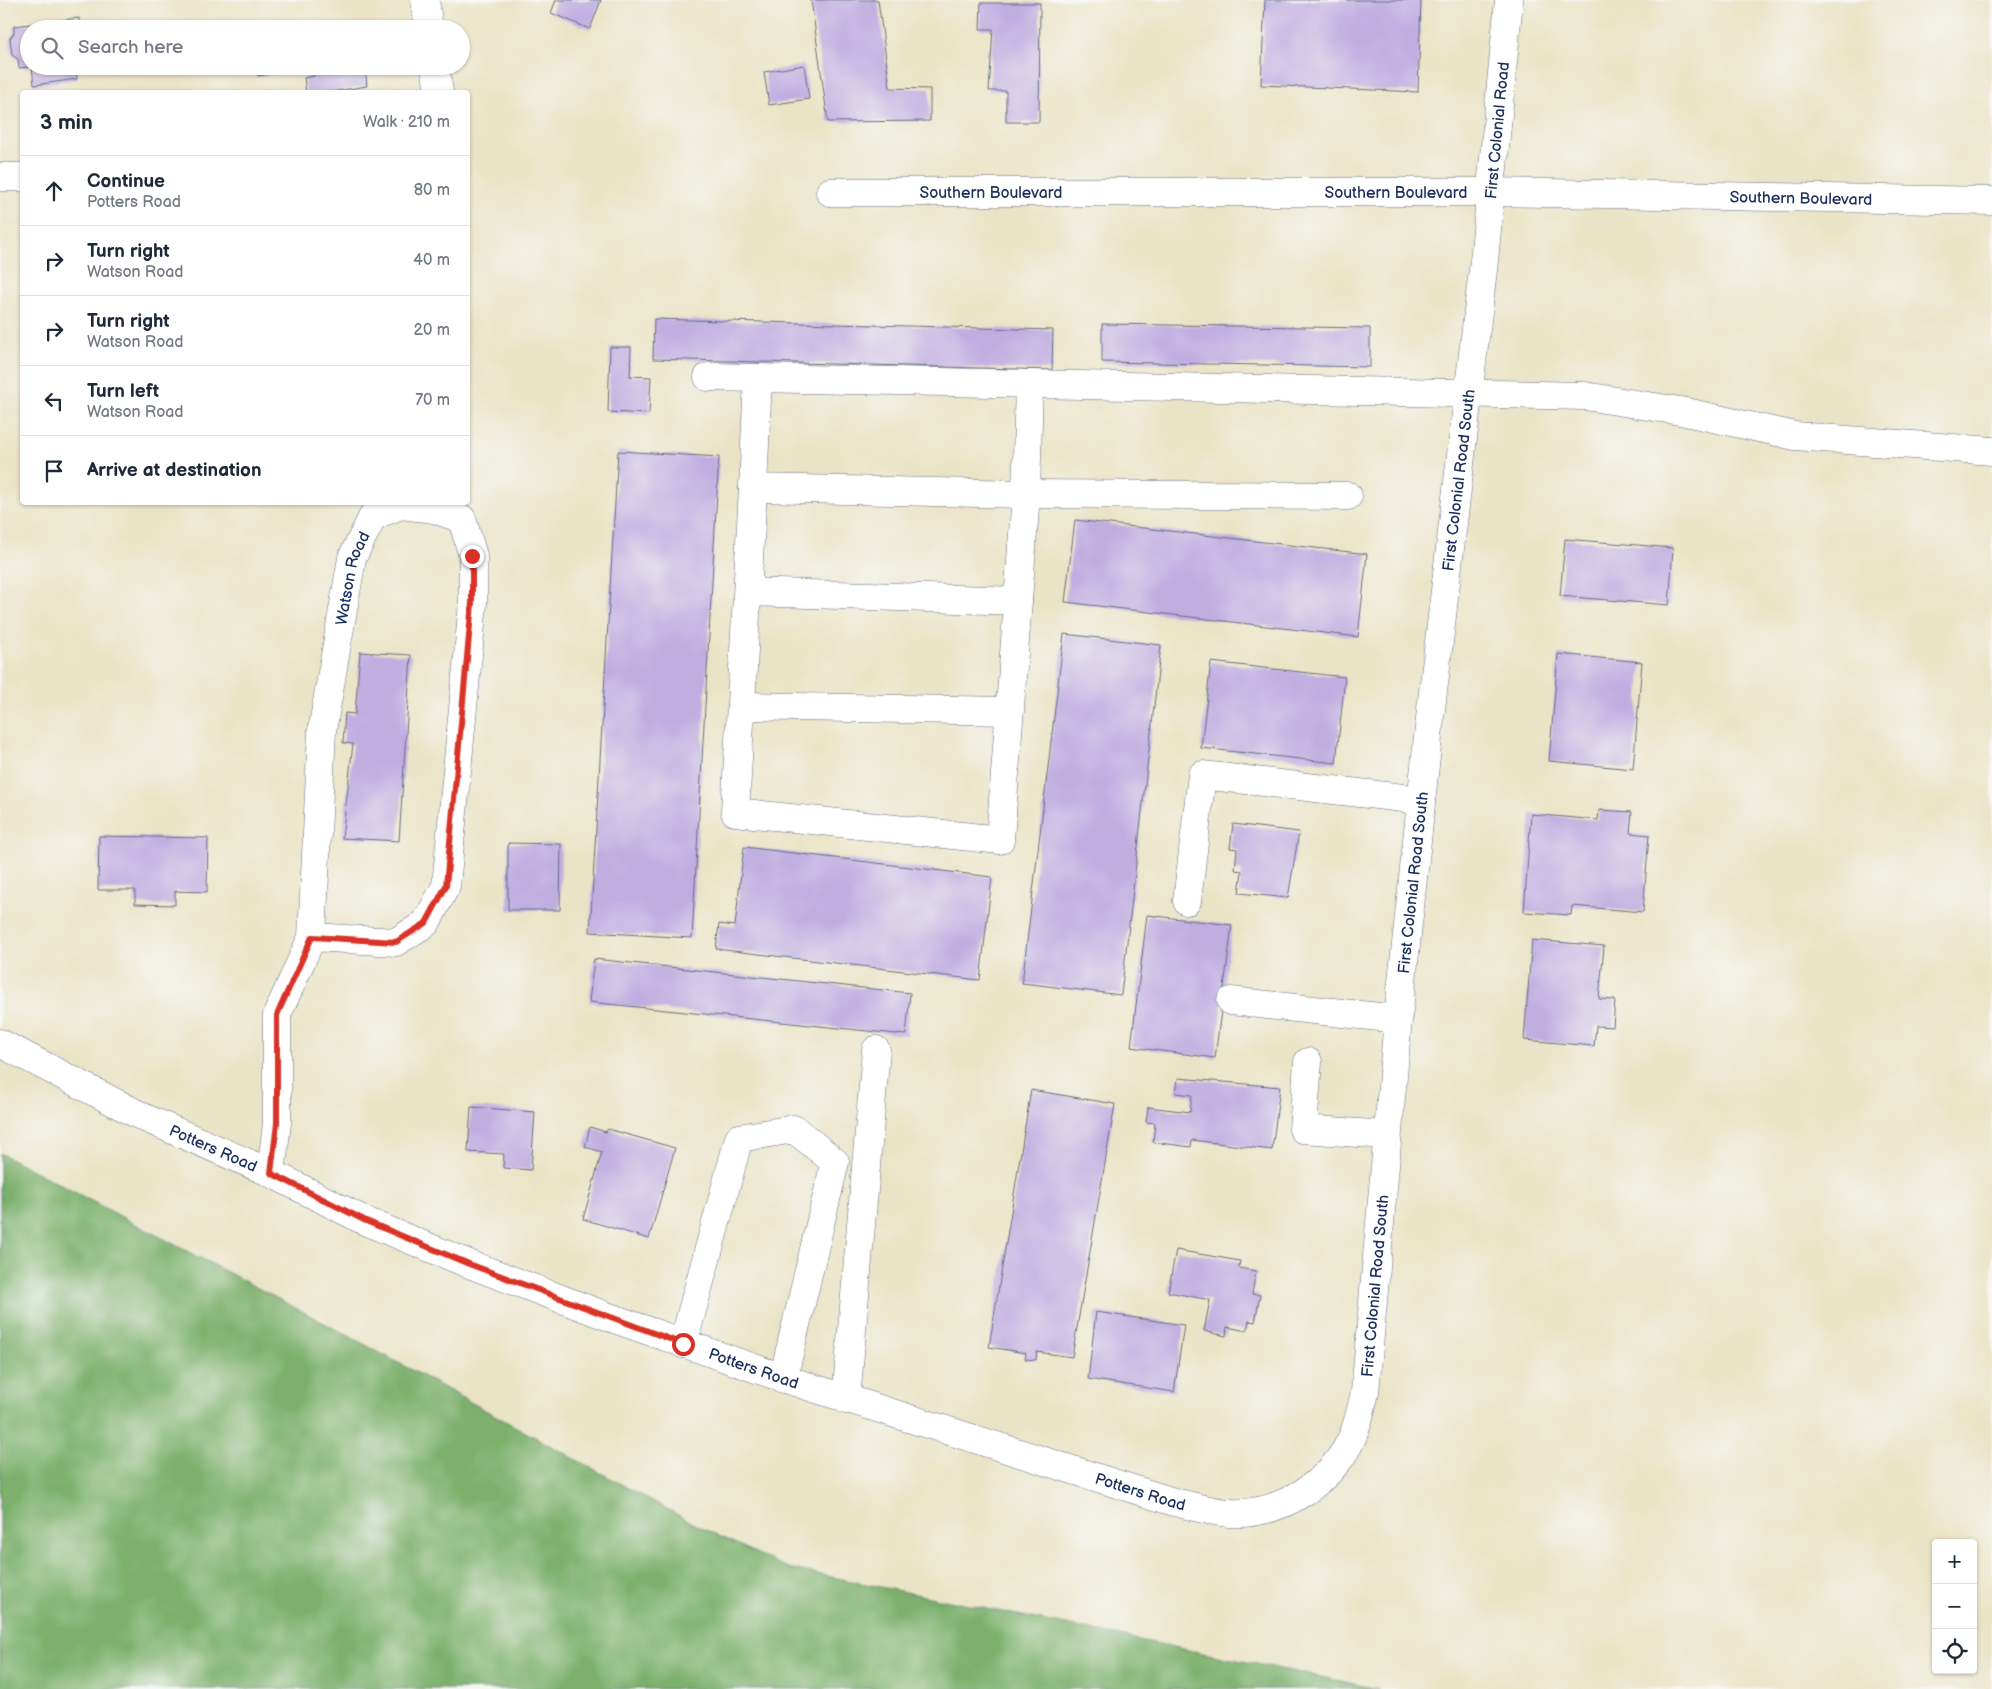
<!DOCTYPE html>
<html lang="en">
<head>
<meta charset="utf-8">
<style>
	body { margin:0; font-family:"Balsamiq Sans",sans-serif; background:#f2f2f3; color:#1f2937 }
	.controls { position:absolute; right:15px; bottom:15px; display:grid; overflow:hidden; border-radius:5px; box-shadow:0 1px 4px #0004 }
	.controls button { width:45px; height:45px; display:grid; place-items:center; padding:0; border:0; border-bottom:1px solid #e0e1e3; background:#fff; color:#1f2937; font:25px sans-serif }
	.stop { position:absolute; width:15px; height:15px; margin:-11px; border:4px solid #d93025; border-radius:50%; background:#fff }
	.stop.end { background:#d93025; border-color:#fff; box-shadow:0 1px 5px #0008 }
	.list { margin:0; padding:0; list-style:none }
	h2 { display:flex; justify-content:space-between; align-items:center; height:65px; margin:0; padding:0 20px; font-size:21px }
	h2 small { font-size:16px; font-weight:400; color:#747a83 }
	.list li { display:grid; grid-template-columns:32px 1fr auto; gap:15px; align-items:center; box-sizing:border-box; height:70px; padding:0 20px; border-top:1px solid #e0e1e3 }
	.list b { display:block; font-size:19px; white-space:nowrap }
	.list p { margin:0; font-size:16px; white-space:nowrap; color:#747a83 }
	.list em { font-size:16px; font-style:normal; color:#747a83 }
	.icon { flex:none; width:28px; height:28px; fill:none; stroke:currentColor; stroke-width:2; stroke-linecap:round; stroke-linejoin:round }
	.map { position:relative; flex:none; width:1992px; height:1689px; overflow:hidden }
	.search { position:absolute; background:#fff; box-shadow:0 1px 4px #0004; left:20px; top:20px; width:450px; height:55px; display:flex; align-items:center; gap:12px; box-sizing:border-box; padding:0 18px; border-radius:28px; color:#747a83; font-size:19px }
	.panel { position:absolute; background:#fff; box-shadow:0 1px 4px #0004; left:20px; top:90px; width:450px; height:415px; border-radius:5px }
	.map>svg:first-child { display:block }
	.forest { fill:#7bb06c; stroke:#4b7065 }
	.building { fill:#c0aee1 }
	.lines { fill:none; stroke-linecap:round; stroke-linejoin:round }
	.minor-casing { stroke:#636e82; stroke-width:29 }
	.minor { stroke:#fff; stroke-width:28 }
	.route { stroke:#d93025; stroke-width:6 }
	.labels { text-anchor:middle; stroke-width:4; stroke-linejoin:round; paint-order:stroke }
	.street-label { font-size:16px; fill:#1b2f5e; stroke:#f6f6f2 }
</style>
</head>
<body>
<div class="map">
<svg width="1992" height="1689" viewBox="0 0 1992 1689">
	<rect width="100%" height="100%" fill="#f6f6f2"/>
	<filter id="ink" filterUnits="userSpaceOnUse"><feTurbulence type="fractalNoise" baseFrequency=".02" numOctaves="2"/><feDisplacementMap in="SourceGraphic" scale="10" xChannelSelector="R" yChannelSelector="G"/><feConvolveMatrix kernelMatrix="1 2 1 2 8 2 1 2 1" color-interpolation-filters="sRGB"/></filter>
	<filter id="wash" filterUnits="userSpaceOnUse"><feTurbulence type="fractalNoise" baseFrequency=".0096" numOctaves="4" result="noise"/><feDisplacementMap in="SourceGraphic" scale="20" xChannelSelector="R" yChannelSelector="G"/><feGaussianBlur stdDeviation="1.12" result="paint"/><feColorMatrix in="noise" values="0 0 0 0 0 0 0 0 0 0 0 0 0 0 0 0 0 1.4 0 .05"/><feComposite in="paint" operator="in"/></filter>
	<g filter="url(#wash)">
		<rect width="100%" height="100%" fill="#eae4c6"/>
		<path class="forest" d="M0 1153 349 1336 704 1529 788 1568 1379 1689H0Z"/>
		<g id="blocks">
			<g class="building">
				<path d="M556 0H601L590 29 551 13Z"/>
				<path d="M811 0H878L890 88 930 89V121L828 122Z"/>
				<path d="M1265 0H1421L1418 92 1261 85Z"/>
				<path d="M981 3H1040L1039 122H1006V91H989L993 29H980Z"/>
				<path d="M79 18 80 29H29V67L19 68 18 59 12 55 10 38 14 33V26Z"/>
				<path d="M804 65 809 99 769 105 764 72Z"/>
				<path d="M32 66H76L77 79 34 85Z"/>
				<path d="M257 66H299L300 69 258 76Z"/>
				<path d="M313 66H365L367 86 331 92H306L304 78 314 76Z"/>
				<path d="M654 319 1053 330 1052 370 653 359Z"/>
				<path d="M1102 324 1370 328V367L1102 362Z"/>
				<path d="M610 347H631L630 376 651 377 649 414 608 412Z"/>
				<path d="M618 451 719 457 692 938 590 932Z"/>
				<path d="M1075 520 1367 554 1358 637 1065 602Z"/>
				<path d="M1565 539 1673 548 1669 605 1560 596Z"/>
				<path d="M1064 634 1161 645 1121 995 1022 983Z"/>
				<path d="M360 652 411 655 399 841 342 838 353 744 343 743 345 713 355 714Z"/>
				<path d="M1558 654 1642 662 1633 769 1549 761Z"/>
				<path d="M1211 662 1345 677 1336 763 1201 748Z"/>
				<path d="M1599 810 1632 812 1630 833 1649 835 1643 912 1572 906 1571 915 1524 912 1531 814 1598 820Z"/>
				<path d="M1233 824 1299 832 1288 898 1239 893 1242 871 1235 870 1237 849 1230 848Z"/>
				<path d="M99 836 208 838 207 892 175 891V905L135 904V890H98Z"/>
				<path d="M508 843 561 844 560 910H508Z"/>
				<path d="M744 847 992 877 980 980 716 949 719 924 735 926Z"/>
				<path d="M1147 915 1232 925 1215 1058 1131 1047Z"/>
				<path d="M1532 940 1604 946 1599 999 1615 1000 1613 1027 1596 1026 1594 1046 1524 1040Z"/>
				<path d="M594 959 910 993 906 1035 589 1002Z"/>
				<path d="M1178 1078 1280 1087 1272 1150 1192 1140 1191 1147 1153 1142 1155 1123 1146 1122 1148 1107 1190 1112 1192 1095 1176 1093Z"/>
				<path d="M1031 1090 1115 1104 1072 1357 1037 1352 1036 1360 1025 1359 1026 1353 989 1347Z"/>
				<path d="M471 1107 535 1112 531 1170 503 1168 504 1154 468 1152Z"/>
				<path d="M590 1127 606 1132 608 1129 675 1148 649 1239 583 1219 602 1152 585 1147Z"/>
				<path d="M1176 1250 1240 1261 1239 1268 1256 1271 1252 1294 1260 1295 1255 1322 1249 1321 1247 1331 1227 1327 1226 1336 1204 1331 1210 1300 1168 1292Z"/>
				<path d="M1096 1312 1184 1325 1174 1392 1088 1379Z"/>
			</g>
		</g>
	</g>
	<g filter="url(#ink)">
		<use href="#blocks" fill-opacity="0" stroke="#636e82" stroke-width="1"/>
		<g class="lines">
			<g class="minor-casing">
				<g id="minor">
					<path d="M425 0 429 29"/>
					<path d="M435 66 439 92"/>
					<path d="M0 177H22"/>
					<path id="s1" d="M830 192H1490L1992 201"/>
					<path d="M708 377 1585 396 1686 412 1795 436 1992 451"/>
					<path d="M758 378 753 488 1026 494 1029 384"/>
					<path d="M753 488 735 812 1000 840 1026 494 1348 496"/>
					<path d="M748 592 1018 601"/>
					<path d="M741 706 1010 711"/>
					<path d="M1187 901 1202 775 1421 800"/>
					<path d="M1231 1001 1398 1019"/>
					<path id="s2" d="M0 1043 143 1117 271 1173 365 1221 469 1264 609 1317 788 1380 1174 1502C1192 1506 1211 1512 1230 1513 1282 1516 1335 1480 1354 1433 1359 1420 1362 1405 1365 1392L1398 1019 1431 709 1484 261 1509 0"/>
					<path d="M1308 1062 1303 1129 1386 1135"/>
					<path id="s3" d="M271 1173 277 1123V1015L312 937 322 731 352 558 373 516 401 505 434 509 462 519 473 556V603L446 886 426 923 396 942 312 937"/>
					<path d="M683 1344 739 1138 794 1129 835 1162 783 1379"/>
					<path d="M846 1400 876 1050"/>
				</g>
			</g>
			<use href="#minor" class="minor"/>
		</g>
	</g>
	<g class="lines" filter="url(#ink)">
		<path class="route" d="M472 556V603L446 886 426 923 396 942 312 937 277 1015V1123L271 1173 366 1221 469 1264 683 1344"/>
	</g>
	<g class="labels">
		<g class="street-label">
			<text dy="6" stroke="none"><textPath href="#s2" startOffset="2788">First Colonial Road</textPath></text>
			<text dy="6" stroke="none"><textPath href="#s1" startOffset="161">Southern Boulevard</textPath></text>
			<text dy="6" stroke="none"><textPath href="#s1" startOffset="566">Southern Boulevard</textPath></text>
			<text dy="6" stroke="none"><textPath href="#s1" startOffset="971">Southern Boulevard</textPath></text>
			<text dy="6" stroke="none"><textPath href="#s2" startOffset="2436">First Colonial Road South</textPath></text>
			<text dy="6" stroke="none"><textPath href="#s3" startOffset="606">Watson Road</textPath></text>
			<text dy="6" stroke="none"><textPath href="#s2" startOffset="2031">First Colonial Road South</textPath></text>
			<text dy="6" stroke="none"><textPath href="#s2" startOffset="238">Potters Road</textPath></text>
			<text dy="6" stroke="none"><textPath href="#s2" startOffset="1626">First Colonial Road South</textPath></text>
			<text dy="6" stroke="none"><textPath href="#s2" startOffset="822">Potters Road</textPath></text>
			<text dy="6" stroke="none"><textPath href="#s2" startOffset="1228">Potters Road</textPath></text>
		</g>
	</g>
</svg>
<div class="controls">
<button>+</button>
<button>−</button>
<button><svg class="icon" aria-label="locate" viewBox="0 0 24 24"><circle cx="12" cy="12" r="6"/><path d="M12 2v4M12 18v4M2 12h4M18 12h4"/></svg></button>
</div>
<div class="stop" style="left:683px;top:1344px"></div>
<div class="stop end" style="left:472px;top:556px"></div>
<div class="search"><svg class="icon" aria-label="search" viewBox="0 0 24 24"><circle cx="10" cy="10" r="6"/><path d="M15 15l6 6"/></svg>Search here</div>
<section class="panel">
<h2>3 min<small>Walk · 210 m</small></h2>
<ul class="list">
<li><svg class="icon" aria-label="ahead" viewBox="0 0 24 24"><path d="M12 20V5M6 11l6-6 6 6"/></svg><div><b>Continue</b><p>Potters Road</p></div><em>80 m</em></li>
<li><svg class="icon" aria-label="right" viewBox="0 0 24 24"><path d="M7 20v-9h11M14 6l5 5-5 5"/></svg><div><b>Turn right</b><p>Watson Road</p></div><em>40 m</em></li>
<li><svg class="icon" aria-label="right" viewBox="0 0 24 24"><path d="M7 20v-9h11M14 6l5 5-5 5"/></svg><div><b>Turn right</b><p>Watson Road</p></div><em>20 m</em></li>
<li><svg class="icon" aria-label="left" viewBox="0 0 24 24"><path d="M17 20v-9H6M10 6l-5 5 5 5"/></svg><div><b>Turn left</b><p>Watson Road</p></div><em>70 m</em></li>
<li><svg class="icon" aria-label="arrive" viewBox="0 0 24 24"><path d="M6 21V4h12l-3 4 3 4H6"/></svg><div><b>Arrive at destination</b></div></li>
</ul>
</section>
</div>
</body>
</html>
